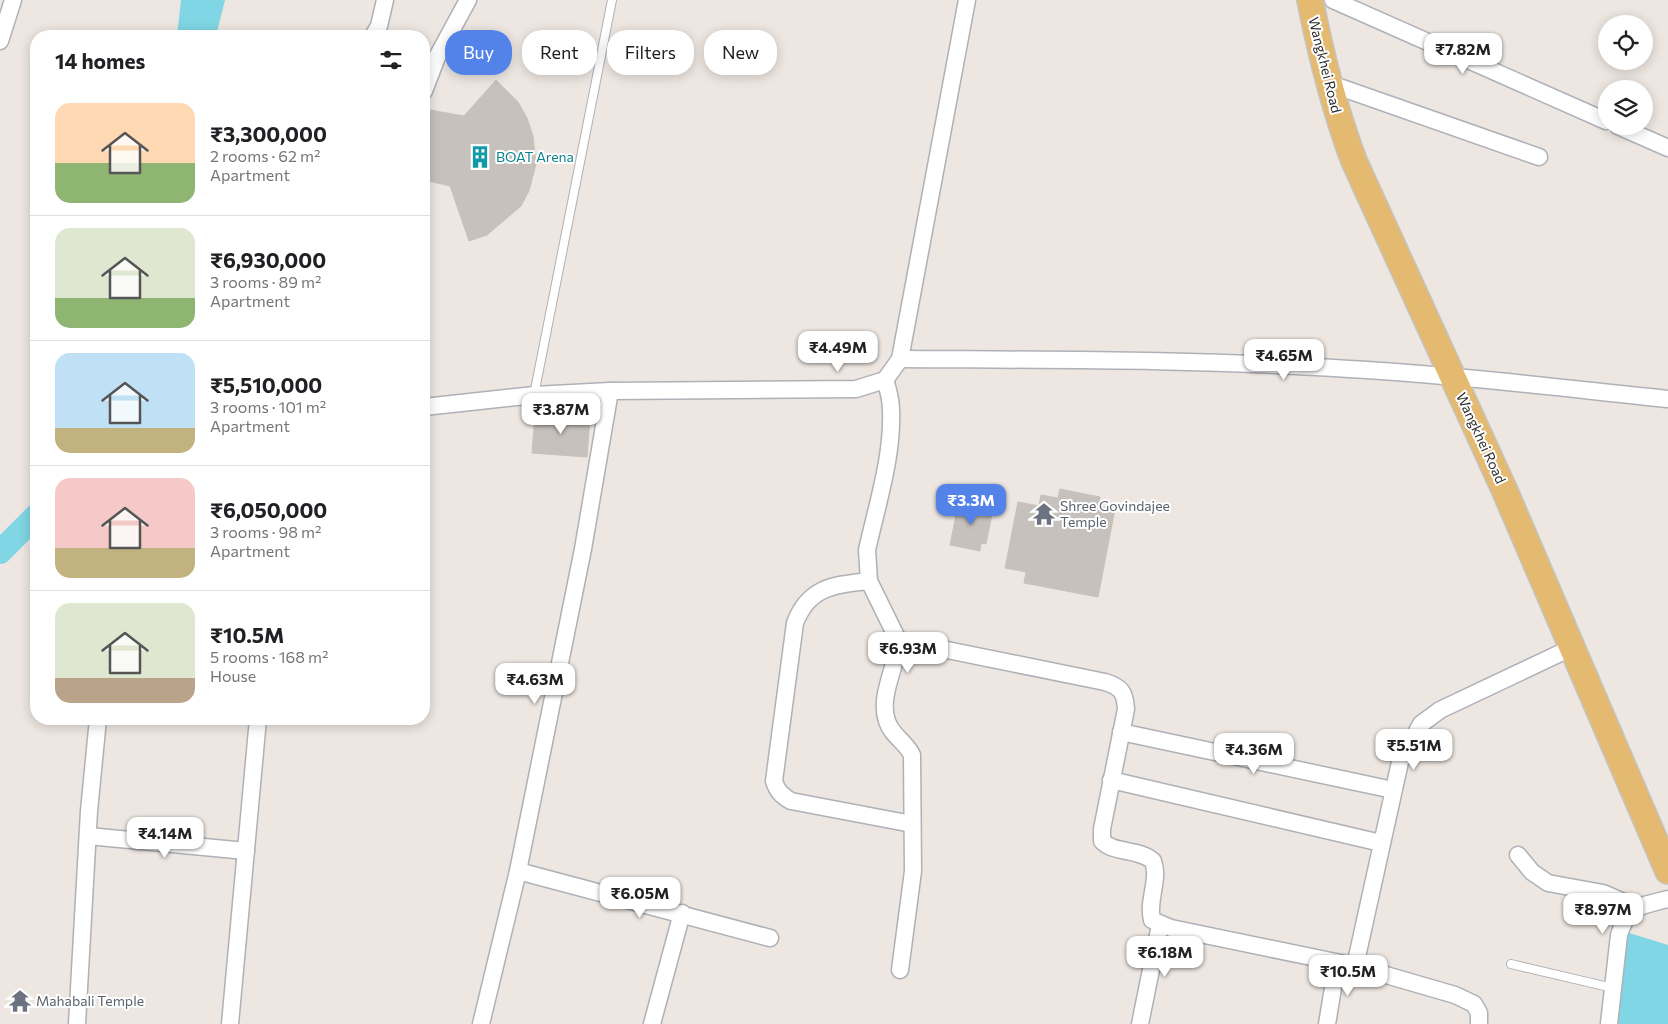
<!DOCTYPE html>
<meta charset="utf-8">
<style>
body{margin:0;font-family:Commissioner,sans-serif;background:#f2f2f2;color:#202124;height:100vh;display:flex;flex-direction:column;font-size:19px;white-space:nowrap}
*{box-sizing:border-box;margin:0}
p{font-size:16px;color:#757577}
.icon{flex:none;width:28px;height:28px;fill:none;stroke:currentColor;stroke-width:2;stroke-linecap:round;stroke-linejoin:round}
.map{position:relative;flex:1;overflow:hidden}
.panel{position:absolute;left:30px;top:30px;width:400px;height:695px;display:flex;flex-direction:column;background:#fff;border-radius:20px;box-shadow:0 2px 12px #0003}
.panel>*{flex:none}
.top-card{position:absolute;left:445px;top:30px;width:475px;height:45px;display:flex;gap:10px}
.tools{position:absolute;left:1598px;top:15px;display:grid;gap:10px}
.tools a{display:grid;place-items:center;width:55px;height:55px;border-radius:50%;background:#fff;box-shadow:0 2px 12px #0003;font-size:25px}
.price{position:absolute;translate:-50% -42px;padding:0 11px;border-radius:10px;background:#fff;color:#222;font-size:16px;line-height:32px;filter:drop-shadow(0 1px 2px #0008)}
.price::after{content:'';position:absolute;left:50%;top:30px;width:15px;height:11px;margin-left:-8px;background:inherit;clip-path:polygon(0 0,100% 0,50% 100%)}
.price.on{background:#5382e9;color:#fff}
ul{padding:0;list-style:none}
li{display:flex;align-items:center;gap:15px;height:125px;padding:0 25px}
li+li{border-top:1px solid #e0e0e0}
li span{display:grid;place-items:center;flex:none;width:140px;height:100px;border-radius:15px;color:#555}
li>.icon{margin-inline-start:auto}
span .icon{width:60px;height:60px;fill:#fffc;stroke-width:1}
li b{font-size:21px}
h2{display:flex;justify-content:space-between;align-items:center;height:60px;padding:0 25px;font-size:21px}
.tag{padding:0 18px;border-radius:20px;background:#fff;box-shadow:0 2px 12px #0003;font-size:18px;line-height:45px}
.tag.on{background:#5382e9;color:#fff}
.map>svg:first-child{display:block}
.water{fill:#80d6e4}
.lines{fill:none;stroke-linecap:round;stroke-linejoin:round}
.river{stroke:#80d6e4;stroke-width:24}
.building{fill:#c6c1bc;stroke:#c9c2bb}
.service-casing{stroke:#aeb1b8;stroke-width:10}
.minor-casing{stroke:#aeb1b8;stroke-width:19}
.primary-casing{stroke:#c4c4c4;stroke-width:28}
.service{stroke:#fff;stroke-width:8}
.minor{stroke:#fff;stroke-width:16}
.primary{stroke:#e4b970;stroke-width:25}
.labels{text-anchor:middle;stroke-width:4;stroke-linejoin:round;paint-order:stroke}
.street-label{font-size:14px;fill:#2d2d2d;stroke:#fff}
.culture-label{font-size:14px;fill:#0d838f;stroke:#fff;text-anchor:start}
.worship-label{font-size:14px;fill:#5b616d;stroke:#fff;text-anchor:start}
</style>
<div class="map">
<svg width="1668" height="1024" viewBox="0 0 1668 1024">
<rect width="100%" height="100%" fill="#ede6e1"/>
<g class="water">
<polygon points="181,0 225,0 216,36 177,36"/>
<polygon points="1626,932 1668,945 1668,1024 1616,1024"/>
</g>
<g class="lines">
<polyline class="river" points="0,552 36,516"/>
</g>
<g class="building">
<polygon points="496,80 518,102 527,118 533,136 536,164 529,191 521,206 487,235 469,241 450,186 424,180 424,109 464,116"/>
<polygon points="535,414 590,418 587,457 532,453"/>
<polygon points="1060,489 1100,497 1098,506 1115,509 1098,597 1024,583 1026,572 1005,568 1018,502 1039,506 1041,495 1058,498"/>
<polygon points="959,500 989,506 987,514 992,514 986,544 981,543 980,551 950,545"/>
</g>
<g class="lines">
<defs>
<g id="service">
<polyline points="534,395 612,0"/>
<polyline points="1511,964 1613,988"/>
</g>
<g id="minor">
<polyline points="1333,0 1606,121"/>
<polyline points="373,36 379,26 385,0"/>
<polyline points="0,41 13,0"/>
<polyline points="1328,83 1539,157"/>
<polyline points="424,91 437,57 468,0"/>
<polyline points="1618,126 1668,148"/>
<path d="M900,359C1050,360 1199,359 1349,369C1455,375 1562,388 1668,399"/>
<path d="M885,380C888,389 891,400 891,410C893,456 877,505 867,550L869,581L898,640C898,666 878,695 887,721C891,735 906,742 912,755L913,871L900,970"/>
<polyline points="424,407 534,395 610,391 856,389 885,380 900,359 967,0"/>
<path d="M869,581C835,585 809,586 795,623L774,781C777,791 782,796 791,801L912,824"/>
<path d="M898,640L1105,682C1121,687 1125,692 1126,709L1102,829V841C1114,854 1139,848 1153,861C1160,880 1147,900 1152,920L1171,928L1355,966L1455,995L1474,1004L1479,1013V1024"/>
<polyline points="1121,732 1393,790"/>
<polyline points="1111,780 1381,843"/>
<polyline points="88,836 246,851"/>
<polyline points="1518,855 1532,872 1548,883 1603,893 1635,907"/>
<polyline points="518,871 770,938"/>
<polyline points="1355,966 1400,762 1421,724 1440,710 1571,648"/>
<polyline points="77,1024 89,811 98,719"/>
<polyline points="230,1024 258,719"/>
<polyline points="481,1024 518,871 583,549 610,391"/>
<polyline points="652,1024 682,913"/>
<polyline points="1140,1024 1160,925"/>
<polyline points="1327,1024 1337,964"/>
<path d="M1609,1024L1619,935C1628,905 1641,906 1668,899"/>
</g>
<path id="primary" d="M1310,0C1321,55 1334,108 1354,161L1504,489L1668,871"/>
</defs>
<use href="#service" class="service-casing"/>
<use href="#minor" class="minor-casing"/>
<use href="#primary" class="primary-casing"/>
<use href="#service" class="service"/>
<use href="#minor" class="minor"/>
<use href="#primary" class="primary"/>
</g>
<defs>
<symbol id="building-bare" viewBox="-9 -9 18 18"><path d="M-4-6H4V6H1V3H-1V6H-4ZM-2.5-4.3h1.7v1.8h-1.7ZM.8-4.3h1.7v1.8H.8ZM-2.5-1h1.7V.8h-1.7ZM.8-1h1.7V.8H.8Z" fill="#0f9aa8" stroke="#fff" stroke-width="2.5" paint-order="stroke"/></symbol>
<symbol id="temple-bare" viewBox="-9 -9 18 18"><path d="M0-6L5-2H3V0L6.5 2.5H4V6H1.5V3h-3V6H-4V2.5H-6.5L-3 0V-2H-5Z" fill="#6b7280" stroke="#fff" stroke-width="2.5" paint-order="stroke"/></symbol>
</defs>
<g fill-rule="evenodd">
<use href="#building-bare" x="464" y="141" width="32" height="32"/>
<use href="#temple-bare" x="1028" y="498" width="32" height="32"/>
<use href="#temple-bare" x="4" y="985" width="32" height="32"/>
</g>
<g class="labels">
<g class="street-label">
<text transform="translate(1325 65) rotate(76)" y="5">Wangkhei Road</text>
<text transform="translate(1481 438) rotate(65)" y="5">Wangkhei Road</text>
</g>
<g class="culture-label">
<text x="496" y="162">BOAT Arena</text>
</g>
<g class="worship-label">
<text x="1060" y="511">Shree Govindajee<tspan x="1060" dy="16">Temple</tspan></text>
<text x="36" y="1006">Mahabali Temple</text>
</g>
</g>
</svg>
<div class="tools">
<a><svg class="icon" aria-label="locate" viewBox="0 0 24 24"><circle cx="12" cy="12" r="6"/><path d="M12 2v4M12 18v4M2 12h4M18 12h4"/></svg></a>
<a><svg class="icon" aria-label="layers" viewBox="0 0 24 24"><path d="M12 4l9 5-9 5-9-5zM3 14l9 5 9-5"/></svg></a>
</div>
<b class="price" style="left:1463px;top:75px">₹7.82M</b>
<b class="price" style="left:838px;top:373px">₹4.49M</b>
<b class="price" style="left:1284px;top:381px">₹4.65M</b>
<b class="price" style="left:561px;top:435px">₹3.87M</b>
<b class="price on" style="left:971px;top:526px">₹3.3M</b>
<b class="price" style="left:908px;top:674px">₹6.93M</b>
<b class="price" style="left:535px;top:705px">₹4.63M</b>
<b class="price" style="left:1414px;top:771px">₹5.51M</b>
<b class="price" style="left:1254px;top:775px">₹4.36M</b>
<b class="price" style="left:165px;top:859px">₹4.14M</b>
<b class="price" style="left:640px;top:919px">₹6.05M</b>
<b class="price" style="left:1603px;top:935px">₹8.97M</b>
<b class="price" style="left:1165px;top:978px">₹6.18M</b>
<b class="price" style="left:1348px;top:997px">₹10.5M</b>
<div class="top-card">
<a class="tag on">Buy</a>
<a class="tag">Rent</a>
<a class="tag">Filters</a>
<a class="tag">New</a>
</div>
<section class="panel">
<h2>14 homes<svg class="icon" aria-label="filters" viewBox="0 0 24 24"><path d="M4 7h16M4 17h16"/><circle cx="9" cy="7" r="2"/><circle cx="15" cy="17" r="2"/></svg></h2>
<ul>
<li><span style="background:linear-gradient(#ffd9b3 60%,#8fb573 0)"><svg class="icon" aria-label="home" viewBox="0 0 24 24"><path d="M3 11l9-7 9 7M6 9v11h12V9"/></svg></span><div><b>₹3,300,000</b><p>2 rooms · 62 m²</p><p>Apartment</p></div></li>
<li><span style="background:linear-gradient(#dfe7d0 70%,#8fb573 0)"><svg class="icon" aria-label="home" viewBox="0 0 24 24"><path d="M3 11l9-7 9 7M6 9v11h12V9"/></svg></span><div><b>₹6,930,000</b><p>3 rooms · 89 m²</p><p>Apartment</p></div></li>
<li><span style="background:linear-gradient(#bfe0f5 75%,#c2b280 0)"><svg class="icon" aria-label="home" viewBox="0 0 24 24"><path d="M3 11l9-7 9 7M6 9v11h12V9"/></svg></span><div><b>₹5,510,000</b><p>3 rooms · 101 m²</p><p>Apartment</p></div></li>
<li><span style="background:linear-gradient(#f6c9c9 70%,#c2b280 0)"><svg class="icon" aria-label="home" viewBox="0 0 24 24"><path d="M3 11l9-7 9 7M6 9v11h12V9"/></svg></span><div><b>₹6,050,000</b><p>3 rooms · 98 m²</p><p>Apartment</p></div></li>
<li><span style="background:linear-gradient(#dfe7d0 75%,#b9a48a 0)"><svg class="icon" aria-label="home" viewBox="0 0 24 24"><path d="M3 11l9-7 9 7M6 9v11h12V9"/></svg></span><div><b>₹10.5M</b><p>5 rooms · 168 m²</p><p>House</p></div></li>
</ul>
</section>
</div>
